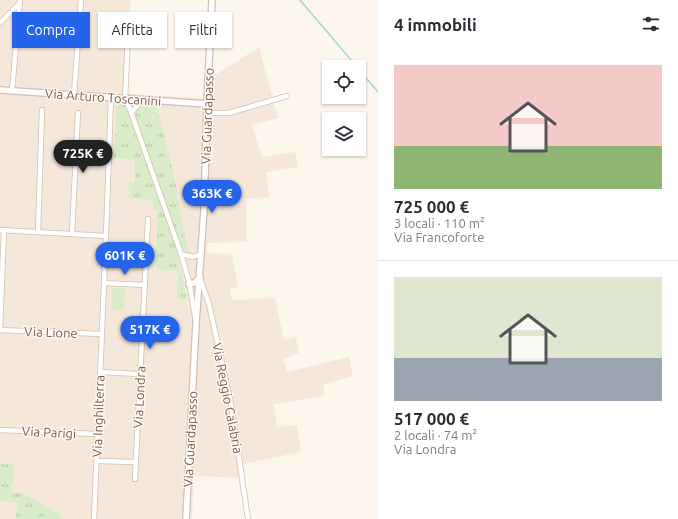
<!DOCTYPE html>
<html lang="it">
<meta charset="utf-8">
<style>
body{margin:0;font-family:Ubuntu,sans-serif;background:#f7f7f7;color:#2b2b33;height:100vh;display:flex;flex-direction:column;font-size:15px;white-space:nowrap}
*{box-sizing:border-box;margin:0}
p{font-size:13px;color:#7c7c81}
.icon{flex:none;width:22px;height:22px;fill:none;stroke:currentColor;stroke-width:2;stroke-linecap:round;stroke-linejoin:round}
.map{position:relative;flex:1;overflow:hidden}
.sheet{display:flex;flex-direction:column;background:#fff;width:300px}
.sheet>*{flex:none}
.hud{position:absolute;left:12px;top:12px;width:306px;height:36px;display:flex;gap:8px}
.buttons{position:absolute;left:322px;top:60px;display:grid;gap:8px}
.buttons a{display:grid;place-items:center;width:44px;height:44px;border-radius:0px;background:#fff;box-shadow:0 1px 3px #0004;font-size:20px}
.price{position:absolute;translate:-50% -34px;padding:0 9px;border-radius:14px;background:#2563eb;color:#fff;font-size:13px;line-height:26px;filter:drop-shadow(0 1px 2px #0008)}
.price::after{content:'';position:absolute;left:50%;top:24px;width:12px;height:9px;margin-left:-6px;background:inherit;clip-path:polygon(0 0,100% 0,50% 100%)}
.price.selected{background:#222;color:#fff}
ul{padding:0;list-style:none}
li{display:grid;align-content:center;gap:8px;height:212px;padding:0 16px}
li+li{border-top:1px solid #e1e1e2}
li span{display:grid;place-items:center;height:124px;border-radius:0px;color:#555}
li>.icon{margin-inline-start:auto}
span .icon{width:72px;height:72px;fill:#fffc;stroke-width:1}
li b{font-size:17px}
h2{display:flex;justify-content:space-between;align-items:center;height:48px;padding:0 16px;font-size:17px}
.chip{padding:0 14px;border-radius:0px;background:#fff;box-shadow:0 1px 3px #0004;font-size:14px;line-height:36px}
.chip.selected{background:#2563eb;color:#fff}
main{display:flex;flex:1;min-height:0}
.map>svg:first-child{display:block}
.residential{fill:#f5e8da}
.grass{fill:#d8ecc9}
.park{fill:url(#park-tufts)}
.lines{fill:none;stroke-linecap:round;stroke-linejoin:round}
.stream{stroke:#a5d3da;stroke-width:1.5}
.minor-casing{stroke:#d1beb0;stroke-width:6}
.tertiary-casing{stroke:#d1beb0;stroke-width:8}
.minor{stroke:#fff;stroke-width:4.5}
.tertiary{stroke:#fff;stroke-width:5.5}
.labels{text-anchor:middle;stroke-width:3;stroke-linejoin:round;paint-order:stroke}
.street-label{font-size:13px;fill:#7a5c4d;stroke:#fffaf3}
</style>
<main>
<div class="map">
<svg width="378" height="519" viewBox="0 0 378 519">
<defs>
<pattern id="park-tufts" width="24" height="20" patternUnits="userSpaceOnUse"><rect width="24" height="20" fill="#d8ecc9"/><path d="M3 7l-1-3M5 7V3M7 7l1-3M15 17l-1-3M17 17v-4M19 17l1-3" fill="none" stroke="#b4c2a5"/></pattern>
</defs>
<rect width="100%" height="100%" fill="#fdf6ec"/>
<polygon class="residential" points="0,0 131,0 127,94 203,98 204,82 259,47 278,118 252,125 262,157 295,152 298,167 266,172 269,197 246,199 247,242 207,243 207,253 232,254 238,287 230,288 232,300 275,298 284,340 296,337 299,353 283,359 287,372 349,357 353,376 323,384 325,395 274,405 277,427 297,425 301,452 243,464 245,478 194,476 192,519 0,519"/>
<polygon class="grass" points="112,288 125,289 124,310 111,310"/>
<g class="park">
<path d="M119,101L157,103V112L160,119C165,140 171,160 175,180C180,204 181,230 190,253H196L197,250L196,253L191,254L186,253L178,257L187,300L177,299L178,273C172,268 165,273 157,268L155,262L158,212L153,209V200L127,198V195L131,194V191H128L129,182L135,183V160L114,158L117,102Z"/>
<polygon points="0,464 14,465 13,484 11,485 12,492 24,494 60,514 61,519 16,519 17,502 0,501"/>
</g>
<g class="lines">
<g class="stream">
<polyline points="300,0 357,67"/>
<polyline points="359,70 378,92"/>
</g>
<defs>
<g id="minor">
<polyline points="129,15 125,99 130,109 180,251 189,281 195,317"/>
<polyline points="0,23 20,3"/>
<polyline points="12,91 20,0"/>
<polyline points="74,95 81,0"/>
<polyline points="131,113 142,100"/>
<polyline points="206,113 229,113 287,96"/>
<polyline points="0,230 106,236"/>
<polyline points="38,232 42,110"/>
<polyline points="72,234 78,113"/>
<polyline points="181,254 193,257 201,254"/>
<polyline points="200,279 209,304 231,404 248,519"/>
<polyline points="104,283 145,285"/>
<polyline points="0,330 102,334"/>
<polyline points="0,330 4,230"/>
<polyline points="100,372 140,374"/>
<polyline points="0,430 98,434"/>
<polyline points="97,461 136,462"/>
<polyline points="135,479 148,219"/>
<polyline points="94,519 106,236 111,98"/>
</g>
<g id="tertiary">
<polyline points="0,90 207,104"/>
<polyline points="189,284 194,283 200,278"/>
<polyline points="186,519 196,323 204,210 207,104 212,0"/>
</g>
</defs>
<use href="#minor" class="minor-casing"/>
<use href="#tertiary" class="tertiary-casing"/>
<use href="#minor" class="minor"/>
<use href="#tertiary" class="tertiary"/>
</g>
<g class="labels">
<g class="street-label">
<text transform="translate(103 97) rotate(4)" y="5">Via Arturo Toscanini</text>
<text transform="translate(207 116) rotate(-88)" y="5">Via Guardapasso</text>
<text transform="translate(51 332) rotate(2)" y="5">Via Lione</text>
<text transform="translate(139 397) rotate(-87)" y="5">Via Londra</text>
<text transform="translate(228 398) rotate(79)" y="5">Via Reggio Calabria</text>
<text transform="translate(98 416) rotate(-88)" y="5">Via Inghilterra</text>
<text transform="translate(49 432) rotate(3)" y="5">Via Parigi</text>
<text transform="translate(190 439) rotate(-87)" y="5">Via Guardapasso</text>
</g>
</g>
</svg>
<div class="buttons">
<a><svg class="icon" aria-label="locate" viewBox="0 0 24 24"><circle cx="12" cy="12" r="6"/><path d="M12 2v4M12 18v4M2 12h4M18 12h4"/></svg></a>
<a><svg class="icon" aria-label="layers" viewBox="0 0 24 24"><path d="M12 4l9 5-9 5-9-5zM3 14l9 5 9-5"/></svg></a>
</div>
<b class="price selected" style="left:83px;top:174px">725K €</b>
<b class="price" style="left:212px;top:214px">363K €</b>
<b class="price" style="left:125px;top:276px">601K €</b>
<b class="price" style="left:150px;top:350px">517K €</b>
<div class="hud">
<a class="chip selected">Compra</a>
<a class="chip">Affitta</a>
<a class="chip">Filtri</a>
</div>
</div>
<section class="sheet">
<h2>4 immobili<svg class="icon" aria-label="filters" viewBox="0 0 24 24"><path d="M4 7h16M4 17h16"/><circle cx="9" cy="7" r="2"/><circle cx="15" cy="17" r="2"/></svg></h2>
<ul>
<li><span style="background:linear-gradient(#f6c9c9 65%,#8fb573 0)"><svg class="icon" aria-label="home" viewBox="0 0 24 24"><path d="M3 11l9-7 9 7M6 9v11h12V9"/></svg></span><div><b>725 000 €</b><p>3 locali · 110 m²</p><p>Via Francoforte</p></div></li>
<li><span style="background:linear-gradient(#dfe7d0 65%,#9aa5b1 0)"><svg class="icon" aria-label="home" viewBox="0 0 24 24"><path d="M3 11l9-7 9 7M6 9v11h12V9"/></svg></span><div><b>517 000 €</b><p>2 locali · 74 m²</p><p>Via Londra</p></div></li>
</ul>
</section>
</main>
